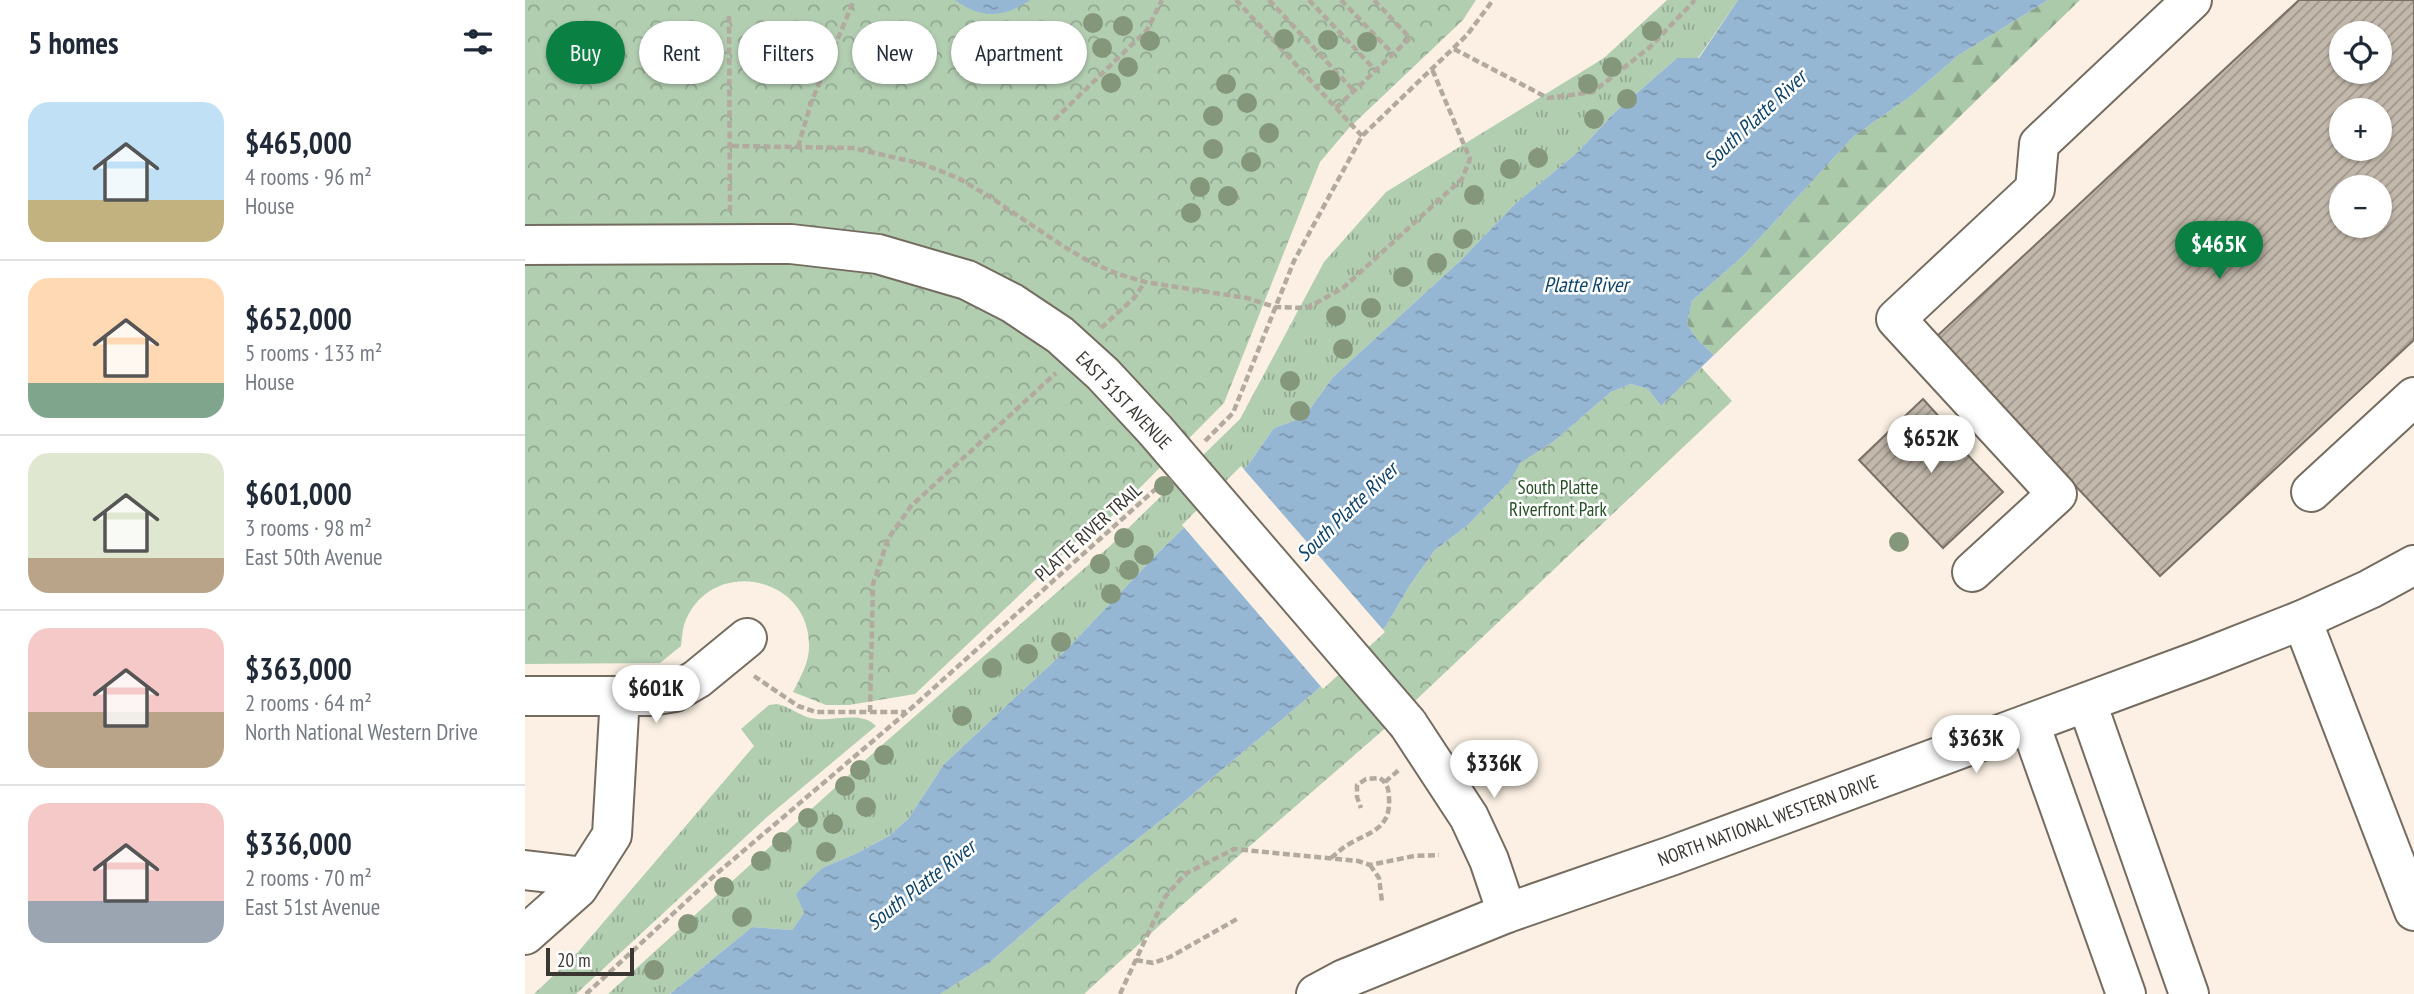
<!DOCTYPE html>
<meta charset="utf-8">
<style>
body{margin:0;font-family:"PT Sans Narrow",sans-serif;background:#f6f6f7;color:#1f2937;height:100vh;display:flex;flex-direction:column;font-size:26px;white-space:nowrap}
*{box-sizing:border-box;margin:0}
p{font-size:23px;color:#747a83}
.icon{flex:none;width:38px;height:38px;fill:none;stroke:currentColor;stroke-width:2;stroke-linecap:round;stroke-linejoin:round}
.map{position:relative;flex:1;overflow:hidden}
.sheet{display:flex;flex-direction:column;background:#fff;width:525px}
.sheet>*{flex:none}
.hud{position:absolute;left:21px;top:21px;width:665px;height:63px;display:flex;gap:14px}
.buttons{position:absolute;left:1804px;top:21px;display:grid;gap:14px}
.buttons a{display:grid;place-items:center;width:63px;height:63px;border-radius:50%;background:#fff;box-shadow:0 2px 5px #0004;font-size:35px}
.scale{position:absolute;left:21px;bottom:18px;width:88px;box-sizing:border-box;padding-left:7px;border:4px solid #3a3631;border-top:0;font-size:19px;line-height:24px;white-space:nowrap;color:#3a3631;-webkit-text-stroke:5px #fff;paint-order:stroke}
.price{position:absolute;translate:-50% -60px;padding:0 16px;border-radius:24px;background:#fff;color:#222;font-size:23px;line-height:46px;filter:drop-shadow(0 2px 4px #0008)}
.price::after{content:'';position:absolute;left:50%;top:42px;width:21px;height:16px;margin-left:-10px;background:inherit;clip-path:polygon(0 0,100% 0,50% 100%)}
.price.active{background:#0b8043;color:#fff}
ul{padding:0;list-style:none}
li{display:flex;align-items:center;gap:21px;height:175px;padding:0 28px}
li+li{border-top:2px solid #e0e1e3}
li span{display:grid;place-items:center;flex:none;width:196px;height:140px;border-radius:21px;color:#555}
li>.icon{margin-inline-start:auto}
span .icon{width:84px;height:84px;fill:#fffc;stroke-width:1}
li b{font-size:30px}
h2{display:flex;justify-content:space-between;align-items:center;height:84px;padding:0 28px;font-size:30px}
.chip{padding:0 24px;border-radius:32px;background:#fff;box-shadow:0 2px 5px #0004;font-size:24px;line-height:63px}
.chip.active{background:#0b8043;color:#fff}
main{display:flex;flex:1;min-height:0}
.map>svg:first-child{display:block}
.grass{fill:url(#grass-tufts)}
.forest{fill:url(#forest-firs)}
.park{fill:url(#park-crowns)}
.water{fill:url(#water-ripples)}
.pier{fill:#fbf0e3}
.building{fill:url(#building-hatch);stroke:#7a7065;stroke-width:2;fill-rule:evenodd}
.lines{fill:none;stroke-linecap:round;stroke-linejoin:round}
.minor-casing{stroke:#756c60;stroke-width:42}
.path{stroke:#b2a99f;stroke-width:4.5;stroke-dasharray:7 3.5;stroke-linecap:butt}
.minor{stroke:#fff;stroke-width:38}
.minor-bridge-casing{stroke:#756c60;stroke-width:42;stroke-linecap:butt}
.minor-bridge{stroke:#fff;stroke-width:38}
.tree{fill:#85977a}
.labels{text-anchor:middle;stroke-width:5;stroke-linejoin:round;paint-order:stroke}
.street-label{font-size:19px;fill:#3a3631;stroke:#fff}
.park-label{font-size:19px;fill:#244f24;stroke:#fff}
.water-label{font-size:21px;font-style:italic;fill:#0d436a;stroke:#fff}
</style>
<main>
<section class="sheet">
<h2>5 homes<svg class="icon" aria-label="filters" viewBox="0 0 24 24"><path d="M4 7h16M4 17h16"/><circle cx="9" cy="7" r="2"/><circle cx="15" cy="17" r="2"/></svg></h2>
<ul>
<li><span style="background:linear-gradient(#bfe0f5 70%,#c2b280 0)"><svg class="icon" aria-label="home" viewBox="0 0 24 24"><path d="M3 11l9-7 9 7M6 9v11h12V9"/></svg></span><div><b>$465,000</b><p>4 rooms · 96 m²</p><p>House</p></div></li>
<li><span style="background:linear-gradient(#ffd9b3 75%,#7fa58c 0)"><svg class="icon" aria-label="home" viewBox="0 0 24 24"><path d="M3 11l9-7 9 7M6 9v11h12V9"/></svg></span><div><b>$652,000</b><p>5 rooms · 133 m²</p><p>House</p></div></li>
<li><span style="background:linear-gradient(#dfe7d0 75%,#b9a48a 0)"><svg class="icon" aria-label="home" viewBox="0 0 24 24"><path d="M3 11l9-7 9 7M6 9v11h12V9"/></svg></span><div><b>$601,000</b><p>3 rooms · 98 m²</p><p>East 50th Avenue</p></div></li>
<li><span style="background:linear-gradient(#f6c9c9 60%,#b9a48a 0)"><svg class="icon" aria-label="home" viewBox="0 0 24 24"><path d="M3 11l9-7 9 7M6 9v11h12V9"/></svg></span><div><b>$363,000</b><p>2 rooms · 64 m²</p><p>North National Western Drive</p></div></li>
<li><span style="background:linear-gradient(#f6c9c9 70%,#9aa5b1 0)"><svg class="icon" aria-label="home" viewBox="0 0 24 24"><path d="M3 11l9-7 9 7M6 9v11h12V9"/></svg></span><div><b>$336,000</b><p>2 rooms · 70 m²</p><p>East 51st Avenue</p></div></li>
</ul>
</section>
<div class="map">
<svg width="1889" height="994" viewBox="0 0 1889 994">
<defs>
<pattern id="grass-tufts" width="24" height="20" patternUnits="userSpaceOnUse" patternTransform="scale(1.75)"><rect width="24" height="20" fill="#b2ceb1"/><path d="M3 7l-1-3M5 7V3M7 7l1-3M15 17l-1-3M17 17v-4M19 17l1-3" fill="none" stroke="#92a891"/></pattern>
<pattern id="forest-firs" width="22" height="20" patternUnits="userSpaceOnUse" patternTransform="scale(1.75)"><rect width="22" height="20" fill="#abcaaa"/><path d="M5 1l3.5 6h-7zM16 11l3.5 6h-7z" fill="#8ca58b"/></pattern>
<pattern id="park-crowns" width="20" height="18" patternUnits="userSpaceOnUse" patternTransform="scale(1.75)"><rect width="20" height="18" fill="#b2ceb1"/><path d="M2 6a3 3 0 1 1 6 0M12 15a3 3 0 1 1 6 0" fill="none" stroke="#92a891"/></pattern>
<pattern id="water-ripples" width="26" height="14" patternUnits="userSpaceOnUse" patternTransform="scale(1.75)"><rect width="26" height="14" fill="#96b7d4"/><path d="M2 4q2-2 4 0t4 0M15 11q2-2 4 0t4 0" fill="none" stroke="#7b96ad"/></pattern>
<pattern id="building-hatch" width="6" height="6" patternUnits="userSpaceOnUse" patternTransform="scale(1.75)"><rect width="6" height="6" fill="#c2b8ab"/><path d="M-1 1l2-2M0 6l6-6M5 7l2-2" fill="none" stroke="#9f968c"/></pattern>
</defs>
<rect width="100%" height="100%" fill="#fbf0e3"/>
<g class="grass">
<polygon points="1142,0 1213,0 1173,58 1152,58 1089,113 1053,152 991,203 935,261 808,377 779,417 749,428 723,465 631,555 542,649 419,764 383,819 364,836 330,854 297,868 272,894 279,913 267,930 227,927 145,994 83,994 357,745 585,546 715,419 799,262 861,192 1079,58"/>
<path d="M252,704C267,707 276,718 292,719C311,721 337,711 351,726L242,817L51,994H9L53,952L229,746L216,729L244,705Z"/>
</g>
<polygon class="forest" points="1523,0 1555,0 1189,355 1172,339 1162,324 1167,301 1218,256 1329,136 1386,96 1434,55"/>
<g class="park">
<path d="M0,0H951L938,20L823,129L795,162L699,403L583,520L562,531L390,694L324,705H301L268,692C275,678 284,663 284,647C286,574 183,555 159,625C157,632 157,640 156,646L135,663L0,664Z"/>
<polygon points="1176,367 1207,401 872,718 656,906 559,994 415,994 464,963 546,892 649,810 792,690 861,626 885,585 910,550 943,525 986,480 994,463 1028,442 1086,392 1106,384 1123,389 1136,406"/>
</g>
<g class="water">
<path d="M430,0H505C479,18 455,19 430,0Z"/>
<polygon points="1213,0 1523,0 1434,55 1386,96 1329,136 1218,256 1167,301 1162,324 1172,339 1189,355 1136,406 1123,389 1106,384 1086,392 1028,442 995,463 986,480 943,525 910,550 885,585 861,626 792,690 649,810 546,892 464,963 415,994 145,994 227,927 267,930 279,913 271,894 297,868 330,854 364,836 383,819 419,764 542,649 631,555 723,465 749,428 779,417 808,377 935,261 991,203 1053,152 1089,113 1152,58 1174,58"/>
</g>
<polygon class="pier" points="716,466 860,632 798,689 657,525"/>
<g class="building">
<path d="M1774,0H1889V340L1635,576L1411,337ZM1816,33H1855V72H1816ZM1816,110H1855V149H1816ZM1816,187H1855V226H1816Z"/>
<polygon points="1398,399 1418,421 1414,425 1478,492 1418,548 1334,460"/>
</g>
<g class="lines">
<defs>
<g id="minor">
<polyline points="0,245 266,244 353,254 442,280 487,303 535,335 578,374 630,430"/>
<polyline points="1786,492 1889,397"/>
<polyline points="1447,572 1532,494 1371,319 1510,189 1514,144 1667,0"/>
<polyline points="1777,620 1889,911"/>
<polyline points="0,696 125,696 150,692 172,679 222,638"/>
<polyline points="1562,703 1664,994"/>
<polyline points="883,724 944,817 964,860 982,913"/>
<polyline points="1505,724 1601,994"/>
<polyline points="0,870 60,877"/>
<polyline points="0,935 53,888 87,835 95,696"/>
<polyline points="791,994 819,979 982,913 1146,856 1678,659 1777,620 1845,589 1889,565"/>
</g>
</defs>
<use href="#minor" class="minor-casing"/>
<g class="path">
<polyline points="711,0 837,136"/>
<polyline points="744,0 829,91"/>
<polyline points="784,0 851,71"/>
<polyline points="816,0 868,54"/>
<polyline points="204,16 205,211"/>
<polyline points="929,49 1023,98 1068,92 1125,47 1170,0"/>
<polyline points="811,108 885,38 849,0"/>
<polyline points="529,120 622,30 637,0"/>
<polyline points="207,146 328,148 398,164 433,178 465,197 538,246 565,262 593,274 620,282 722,298 750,307 782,308 818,288 937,179 945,159 907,69"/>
<polyline points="273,147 286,103 329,0"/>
<polyline points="576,328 609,298 620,282"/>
<polyline points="680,441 708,413 769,261 837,136 942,35 968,0"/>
<polyline points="229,676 273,706 291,712 381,712"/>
<polyline points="345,712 348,584 363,539 386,506 531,373"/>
<polyline points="860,782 875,769"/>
<path d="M806,858C812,853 817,848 824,844C845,832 866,829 864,798C864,789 862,783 855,778L841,779L832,785V797L836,808"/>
<polyline points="845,865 854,878 857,902"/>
<polyline points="611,960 628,963 645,957 712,919"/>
<polyline points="61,994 190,875 382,712 634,486"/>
<polyline points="595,994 640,897 660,874 709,849 833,861 845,865 889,856 914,855"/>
</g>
<use href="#minor" class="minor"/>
<defs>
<polyline id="minor-bridge" points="630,430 883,724"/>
</defs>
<use href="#minor-bridge" class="minor-bridge-casing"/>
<use href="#minor-bridge" class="minor-bridge"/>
</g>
<g class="tree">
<circle cx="568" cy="23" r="10"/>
<circle cx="598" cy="26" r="10"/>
<circle cx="1127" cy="31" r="10"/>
<circle cx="759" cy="39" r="10"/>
<circle cx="803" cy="40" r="10"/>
<circle cx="625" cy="41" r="10"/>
<circle cx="544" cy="42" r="10"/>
<circle cx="842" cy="42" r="10"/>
<circle cx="577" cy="48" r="10"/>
<circle cx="603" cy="67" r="10"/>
<circle cx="1087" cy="67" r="10"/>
<circle cx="805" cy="80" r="10"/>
<circle cx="586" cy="83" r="10"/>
<circle cx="701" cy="84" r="10"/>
<circle cx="1063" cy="84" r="10"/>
<circle cx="1102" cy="99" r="10"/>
<circle cx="722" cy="103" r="10"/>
<circle cx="688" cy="116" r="10"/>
<circle cx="1069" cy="119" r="10"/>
<circle cx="744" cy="133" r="10"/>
<circle cx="688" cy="149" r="10"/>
<circle cx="1013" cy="158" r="10"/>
<circle cx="726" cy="162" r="10"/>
<circle cx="985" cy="169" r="10"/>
<circle cx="675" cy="187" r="10"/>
<circle cx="949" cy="195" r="10"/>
<circle cx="703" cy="196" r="10"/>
<circle cx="666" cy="213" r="10"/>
<circle cx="938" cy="239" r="10"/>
<circle cx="912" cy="263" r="10"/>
<circle cx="878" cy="277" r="10"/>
<circle cx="846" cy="308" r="10"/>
<circle cx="811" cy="316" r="10"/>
<circle cx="818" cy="349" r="10"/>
<circle cx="765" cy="381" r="10"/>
<circle cx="775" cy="411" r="10"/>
<circle cx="639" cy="486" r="10"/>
<circle cx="599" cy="538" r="10"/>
<circle cx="1374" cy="542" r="10"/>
<circle cx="619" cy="555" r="10"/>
<circle cx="575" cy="564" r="10"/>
<circle cx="604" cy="570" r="10"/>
<circle cx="586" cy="594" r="10"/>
<circle cx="536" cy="642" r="10"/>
<circle cx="503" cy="654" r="10"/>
<circle cx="467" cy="668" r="10"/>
<circle cx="437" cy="716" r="10"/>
<circle cx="359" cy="755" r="10"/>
<circle cx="335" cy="770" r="10"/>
<circle cx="320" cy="786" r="10"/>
<circle cx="341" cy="807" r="10"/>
<circle cx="283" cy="818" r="10"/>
<circle cx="308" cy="824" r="10"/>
<circle cx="257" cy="842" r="10"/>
<circle cx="301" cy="852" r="10"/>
<circle cx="236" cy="861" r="10"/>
<circle cx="199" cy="887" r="10"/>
<circle cx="217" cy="917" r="10"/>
<circle cx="163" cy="924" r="10"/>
<circle cx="129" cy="970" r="10"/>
</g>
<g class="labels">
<g class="street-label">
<text transform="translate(599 400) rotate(46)" y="7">EAST 51ST AVENUE</text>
<text transform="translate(563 532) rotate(-42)" y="7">PLATTE RIVER TRAIL</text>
<text transform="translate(1243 820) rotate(-20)" y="7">NORTH NATIONAL WESTERN DRIVE</text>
</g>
<g class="park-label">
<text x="1033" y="494">South Platte<tspan x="1033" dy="22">Riverfront Park</tspan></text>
</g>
<g class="water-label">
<text transform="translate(1230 119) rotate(-43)" y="7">South Platte River</text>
<text x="1061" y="292">Platte River</text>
<text transform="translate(822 512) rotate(-44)" y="7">South Platte River</text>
<text transform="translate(396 885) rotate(-38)" y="7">South Platte River</text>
</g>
</g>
</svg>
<div class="buttons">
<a><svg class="icon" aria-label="locate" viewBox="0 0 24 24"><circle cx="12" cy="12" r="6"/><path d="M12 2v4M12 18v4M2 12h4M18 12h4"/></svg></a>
<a>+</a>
<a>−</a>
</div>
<div class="scale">20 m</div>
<b class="price active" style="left:1694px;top:281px">$465K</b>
<b class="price" style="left:1406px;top:475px">$652K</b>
<b class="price" style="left:131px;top:725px">$601K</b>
<b class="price" style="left:1451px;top:775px">$363K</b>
<b class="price" style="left:969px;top:800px">$336K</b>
<div class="hud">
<a class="chip active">Buy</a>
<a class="chip">Rent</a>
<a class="chip">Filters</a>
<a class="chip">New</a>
<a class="chip">Apartment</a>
</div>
</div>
</main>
